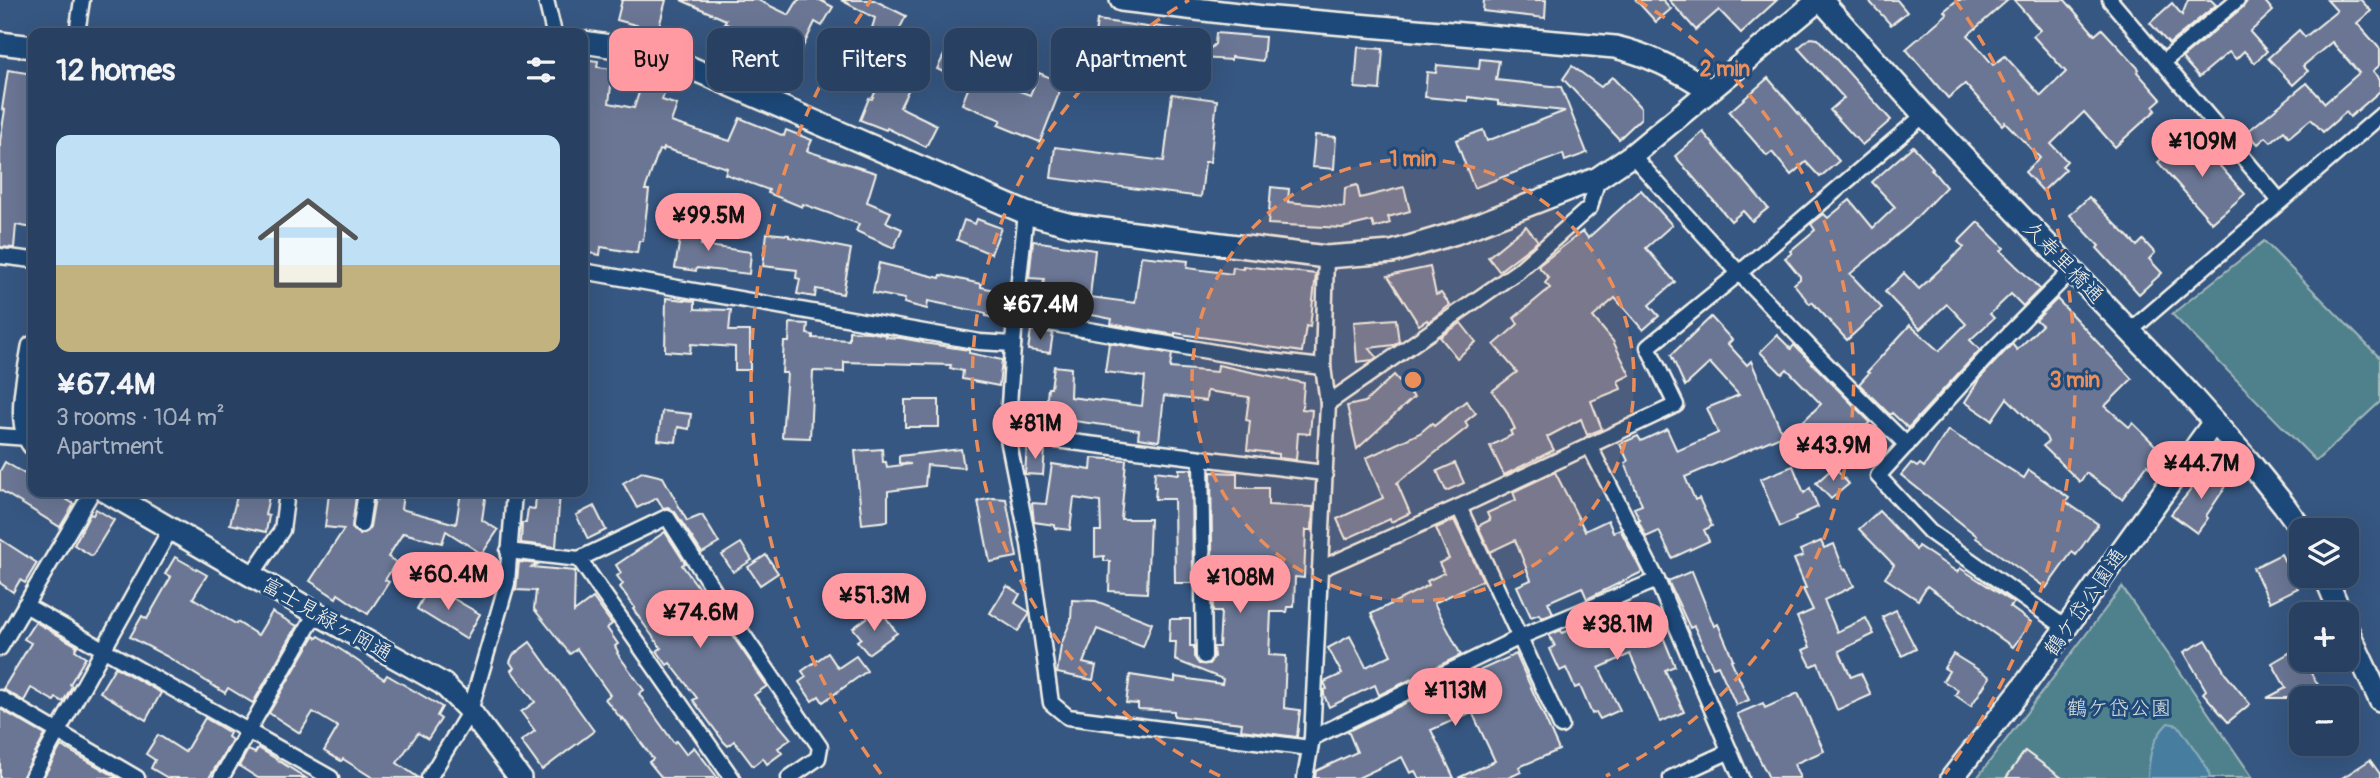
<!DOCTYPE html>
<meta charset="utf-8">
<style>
body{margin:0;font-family:Pangolin,"Klee One",sans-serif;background:#344c6b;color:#f1f3f6;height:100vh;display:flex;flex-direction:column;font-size:26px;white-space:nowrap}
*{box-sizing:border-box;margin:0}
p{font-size:23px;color:#a5afbe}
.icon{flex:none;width:38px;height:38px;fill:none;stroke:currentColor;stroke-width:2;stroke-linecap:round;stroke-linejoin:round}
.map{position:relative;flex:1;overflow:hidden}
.details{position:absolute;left:28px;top:28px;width:560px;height:469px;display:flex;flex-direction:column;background:#284162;border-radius:14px;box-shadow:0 7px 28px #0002,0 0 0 2px #445a77}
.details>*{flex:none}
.top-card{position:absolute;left:609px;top:28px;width:665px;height:63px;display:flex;gap:14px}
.fabs{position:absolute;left:2289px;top:518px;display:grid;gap:14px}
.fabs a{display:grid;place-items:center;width:70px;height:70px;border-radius:14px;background:#284162;box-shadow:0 7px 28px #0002,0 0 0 2px #445a77;font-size:35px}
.price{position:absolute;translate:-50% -60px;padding:0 16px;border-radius:24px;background:#ff9aa2;color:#111;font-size:23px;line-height:46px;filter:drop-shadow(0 2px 4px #0008)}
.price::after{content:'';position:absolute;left:50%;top:42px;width:21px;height:16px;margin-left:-10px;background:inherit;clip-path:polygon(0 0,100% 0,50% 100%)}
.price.selected{background:#222;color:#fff}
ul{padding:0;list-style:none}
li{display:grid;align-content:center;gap:14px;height:371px;padding:0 28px}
li span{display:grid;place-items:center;height:217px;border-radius:14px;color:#555}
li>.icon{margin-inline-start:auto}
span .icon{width:126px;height:126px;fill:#fffc;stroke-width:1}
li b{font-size:30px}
h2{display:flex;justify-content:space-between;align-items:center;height:84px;padding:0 28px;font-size:30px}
.tag{padding:0 24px;border-radius:14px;background:#284162;box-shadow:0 7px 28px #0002,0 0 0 2px #445a77;font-size:24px;line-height:63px}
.tag.selected{background:#ff9aa2;color:#111}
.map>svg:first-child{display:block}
.green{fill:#50818c;stroke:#a2b9ba;stroke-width:2}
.water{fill:#467ea0;stroke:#8cacbd;stroke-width:2}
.building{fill:#6b7694;stroke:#f4f1e8;stroke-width:2}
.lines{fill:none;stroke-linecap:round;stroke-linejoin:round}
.street-casing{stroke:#f4f1e8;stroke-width:19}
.secondary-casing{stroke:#f4f1e8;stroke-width:26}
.street{stroke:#1f4a7a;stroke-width:14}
.secondary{stroke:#1f4a7a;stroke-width:21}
.ring{fill:none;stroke:#ec8e59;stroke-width:3.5;stroke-dasharray:12 9}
.labels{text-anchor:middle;stroke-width:6;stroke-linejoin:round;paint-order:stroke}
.street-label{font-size:21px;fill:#f4f1e8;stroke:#1f4a7a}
.park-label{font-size:21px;fill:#dbe0da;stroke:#1f4a7a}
.centre{fill:#ec8e59;stroke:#1f4a7a;stroke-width:3.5}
.ring-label{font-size:21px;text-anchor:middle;font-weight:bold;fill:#ec8e59;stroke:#1f4a7a;stroke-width:6;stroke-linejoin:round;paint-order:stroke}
</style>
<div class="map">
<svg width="2380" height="778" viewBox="0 0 2380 778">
<rect width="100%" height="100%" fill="#365782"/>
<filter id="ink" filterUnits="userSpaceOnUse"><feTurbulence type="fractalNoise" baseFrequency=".0143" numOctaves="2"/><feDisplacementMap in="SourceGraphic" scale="14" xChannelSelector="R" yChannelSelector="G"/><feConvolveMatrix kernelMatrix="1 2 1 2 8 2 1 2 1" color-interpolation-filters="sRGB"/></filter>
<g filter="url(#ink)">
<g class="green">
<polygon points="2264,241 2380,358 2380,402 2316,461 2172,314"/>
<polygon points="2122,587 2253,778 1977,778"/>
</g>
<path class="water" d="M2168,723L2178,725L2208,769L2210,778H2148C2149,755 2152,739 2168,723Z"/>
<g class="building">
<polygon points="622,0 666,0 658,31 617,20"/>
<polygon points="681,0 758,0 789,15 798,0 820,0 833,7 822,26 815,22 799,55 753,31 749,39 733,32 735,28 724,23 726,20"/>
<polygon points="841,0 874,0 906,16 891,46 870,35 875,18"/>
<polygon points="1484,0 1546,0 1545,18 1483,11"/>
<polygon points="1636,0 1663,0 1671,9 1656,22"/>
<polygon points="1669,0 1777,0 1741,33 1719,10 1696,30"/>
<polygon points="1868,0 1897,0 1907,12 1891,25"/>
<polygon points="1957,0 2008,0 1968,35 1993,65 2005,56 2041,96 2066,72 2033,36 2040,30 2014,0 2065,0 2095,35 2102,29 2139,69 2137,72 2161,99 2153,106 2156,110 2115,147 2084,112 2051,144 2067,161 2062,166 2066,169 2043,191 2025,172 2040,158 2005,122 2002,125 1965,84 1948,98 1906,49 1947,14 1944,11"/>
<polygon points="2188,0 2211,0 2216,5 2169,44 2150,23 2172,3 2182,15"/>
<polygon points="2248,0 2264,0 2273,11 2250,32 2267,51 2255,63 2244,51 2236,59 2229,52 2199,77 2182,58 2243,7"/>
<polygon points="2327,0 2361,0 2371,11 2357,23 2380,49 2380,65 2373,71 2380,79 2380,91 2350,117 2346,112 2323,132 2311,119 2289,137 2284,131 2271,142 2266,137 2258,144 2247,132 2307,83 2325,103 2359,73 2332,42 2303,66 2308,71 2293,85 2268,58 2299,30 2305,37 2337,11"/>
<polygon points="1097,20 1154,28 1154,26 1184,30 1182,52 1130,47 1130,49 1094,43"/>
<polygon points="1216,33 1265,37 1263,61 1231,57 1231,60 1200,58 1215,44"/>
<polygon points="1810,38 1818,39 1891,120 1862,145 1830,110 1844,98 1798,48"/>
<polygon points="949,45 973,58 962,81 937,69"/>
<polygon points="1358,47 1383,49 1380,90 1355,88"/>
<polygon points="896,48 923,60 900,107 937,125 926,147 887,128 886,130 860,120 869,98 872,99"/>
<polygon points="583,59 598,61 597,67 613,69 609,103 634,108 646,71 668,78 662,100 677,105 671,122 730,141 740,118 784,136 786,130 812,140 807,151 876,173 867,202 891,212 886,222 902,229 894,248 856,231 859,224 803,204 802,207 768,193 769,190 725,174 727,168 664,148 663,151 659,150 645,190 649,190 643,241 639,241 637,253 601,247 600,255 583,252 583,224 587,198 583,198"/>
<polygon points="1480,59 1499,61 1496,80 1561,87 1587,153 1565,161 1563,154 1474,188 1456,140 1483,130 1487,141 1565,111 1498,104 1498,101 1468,97 1468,101 1425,97 1427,72 1436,73 1437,65 1479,69"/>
<polygon points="1572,66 1601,87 1612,77 1641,108 1641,118 1619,139 1563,79"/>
<polygon points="8,70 33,74 33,228 16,225 14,248 0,247 0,141 5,110 2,109"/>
<polygon points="1039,73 1063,83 1040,142 998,125 1001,120 962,104 974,74 1030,95"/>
<polygon points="1768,78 1839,161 1820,177 1806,162 1791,175 1772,152 1767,156 1729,112"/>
<polygon points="1172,94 1217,100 1210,162 1205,162 1201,197 1051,178 1055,147 1164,161"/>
<polygon points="1703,132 1768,208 1752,221 1743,211 1731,221 1675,156"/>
<polygon points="1315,135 1336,137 1334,169 1312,167"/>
<polygon points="2194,137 2245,194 2212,223 2158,162 2177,145 2180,150"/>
<polygon points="1913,146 1933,168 1931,169 1946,187 1909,225 1850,274 1882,308 1847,340 1812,302 1810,304 1794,284 1800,279 1800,276 1785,258 1792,253 1790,251 1815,230 1811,224 1824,214 1828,218 1850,200 1873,228 1895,207 1872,182"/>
<polygon points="1357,185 1360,198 1404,187 1410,211 1388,217 1390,223 1374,228 1372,221 1343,228 1268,224 1271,187 1289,189 1288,202 1344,207 1345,188"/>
<polygon points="1641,190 1672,225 1646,248 1675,282 1649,305 1659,316 1643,330 1615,298 1593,317 1613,341 1630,375 1618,381 1621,389 1591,401 1602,429 1587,435 1581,419 1547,437 1554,450 1504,475 1490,446 1512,435 1510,431 1515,429 1506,410 1492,391 1517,372 1494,345 1518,324 1514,318 1550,288 1545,283 1549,278 1538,266 1583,231 1588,238"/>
<polygon points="2089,197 2137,246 2143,240 2155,253 2149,259 2162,273 2139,294 2097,248 2099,246 2070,215"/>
<polygon points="977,219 1001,228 991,254 957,240 964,220 975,224"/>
<polygon points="683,221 704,225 701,245 751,252 749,274 697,268 696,271 675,268"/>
<polygon points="1978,222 2004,248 2001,251 2040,289 2023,306 2011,294 1990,314 1994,318 1970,340 1980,350 1908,428 1892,413 1890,415 1859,384 1869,373 1867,372 1910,325 1939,351 1966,324 1947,304 1920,329 1885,292 1904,273 1919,289 1964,247 1958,242"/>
<polygon points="1526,226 1538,241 1499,271 1488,257"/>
<polygon points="767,233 789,235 789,237 851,249 843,294 816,289 815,297 797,294 800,279 796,278 797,270 763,266"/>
<polygon points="1033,241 1095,250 1090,297 1135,303 1141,256 1188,261 1187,268 1232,274 1233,267 1243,269 1243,266 1316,274 1310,327 1306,326 1302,352 1181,334 1175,333 1175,335 1111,324 1112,319 1087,314 1056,310 1055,314 1040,312 1044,279 1029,278"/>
<polygon points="879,263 940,278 941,275 981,284 981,287 1008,293 1005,321 986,316 986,313 928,301 927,309 904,303 905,299 873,293"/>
<polygon points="1430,267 1436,295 1441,293 1450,305 1428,322 1427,320 1419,325 1388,276"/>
<polygon points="666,298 695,301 695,309 731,310 729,331 750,331 750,370 735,370 735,347 691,344 690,353 665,351"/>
<polygon points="2057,299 2132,379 2105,406 2129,427 2133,423 2163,453 2149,467 2147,465 2122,499 2086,473 2080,482 2043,446 2048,442 2046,437 2007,398 1992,420 1965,402 1980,378 2012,344 2017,350 2042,325 2036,320"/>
<polygon points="1711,317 1732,340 1728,344 1747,365 1751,361 1783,435 1685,477 1695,500 1699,498 1712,526 1704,530 1709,541 1672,558 1659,531 1646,537 1638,520 1640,520 1634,508 1642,505 1625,463 1628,461 1620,444 1638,436 1641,441 1667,429 1677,451 1718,433 1707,408 1739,395 1710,363 1685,386 1671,355"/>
<polygon points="1396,319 1399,342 1394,345 1369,348 1377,357 1373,360 1357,362 1354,322"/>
<polygon points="790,323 808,324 807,334 813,335 813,338 849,340 849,331 869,332 886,335 886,337 901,338 923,342 923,343 969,350 969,353 1002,360 999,386 962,379 963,371 950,368 951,365 844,362 844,372 813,371 810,438 782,437 787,373 782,373 784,342 789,342"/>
<polygon points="1461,323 1476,342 1457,358 1440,337"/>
<polygon points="1031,330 1053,333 1050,353 1028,350"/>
<polygon points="1777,335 1791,349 1794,345 1870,422 1834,458 1816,439 1808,447 1793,431 1821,404 1787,369 1782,374 1760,352"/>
<polygon points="1109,343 1172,354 1170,368 1217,372 1218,365 1304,383 1302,409 1312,410 1310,434 1298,433 1296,460 1279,458 1279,454 1247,450 1250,421 1246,420 1249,397 1207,391 1206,401 1164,396 1159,441 1138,438 1139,430 1045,417 1048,388 1051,388 1054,366 1071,368 1070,397 1142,406 1145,377 1105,372"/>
<polygon points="1394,375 1414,397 1357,449 1347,406 1365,402"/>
<rect x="905" y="400" width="34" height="27"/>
<polygon points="1466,401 1476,413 1465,422 1468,427 1397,483 1410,513 1391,522 1390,519 1346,539 1337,519 1383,498 1366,458 1420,433 1432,423 1434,426"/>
<polygon points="662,411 691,414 689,429 678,427 676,442 658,440"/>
<polygon points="1948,430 2024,478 2029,470 2069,498 2066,502 2098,524 2076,555 2072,552 2046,588 1976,538 1977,536 1901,475 1911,463 1917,467 1920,464 1924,467"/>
<polygon points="1027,446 1045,448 1043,475 1025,474"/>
<polygon points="882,449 883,462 886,462 887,467 911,464 899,463 899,456 961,449 964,468 927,465 925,486 888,491 888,521 862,524 855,451"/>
<polygon points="1092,458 1126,460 1121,519 1150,519 1147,593 1109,591 1110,561 1104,561 1104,556 1095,557 1095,531 1101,531 1100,502 1074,498 1070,530 1055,528 1055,525 1034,522 1032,503 1046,504 1052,464 1091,470"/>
<polygon points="5,462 33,479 33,492 54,492 74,504 60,527 0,490 0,471"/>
<polygon points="1455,463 1464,483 1446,491 1437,471"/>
<polygon points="1793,466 1804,493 1810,488 1818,507 1795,517 1796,520 1780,527 1760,479"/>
<polygon points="1834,467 1849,484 1831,499 1816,483"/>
<polygon points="2214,468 2230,480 2206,516 2208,518 2197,533 2171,514 2193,487 2199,491"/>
<polygon points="1179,469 1192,469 1193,583 1175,583 1174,499 1155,499 1156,487 1154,487 1155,471 1179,474"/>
<polygon points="642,472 663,477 687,521 702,515 719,543 702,553 675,512 668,507 663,508 657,498 637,508 623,483"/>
<polygon points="1211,472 1237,473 1237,488 1268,488 1268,505 1313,507 1312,530 1306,530 1304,578 1295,577 1294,607 1288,607 1287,612 1271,612 1269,655 1286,656 1284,708 1300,710 1297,737 1241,730 1242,723 1174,716 1174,711 1138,709 1138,704 1126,703 1130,675 1175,682 1175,677 1222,684 1223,679 1175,660 1176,642 1169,642 1170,619 1190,619 1190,646 1194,646 1194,657 1199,664 1209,664 1214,657 1213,647 1219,647 1221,612 1213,612"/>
<polygon points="1555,472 1585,531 1608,520 1613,532 1620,529 1642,572 1587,599 1582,587 1548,602 1553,613 1541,618 1539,614 1531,617 1517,586 1531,580 1515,540 1490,552 1478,526 1490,520 1487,513 1516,500 1513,492"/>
<polygon points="238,492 270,492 265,515 269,516 266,532 230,524"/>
<polygon points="378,492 403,495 401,509 456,524 461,492 486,492 482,520 498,530 482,554 446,531 442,543 403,533 388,557 396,562 385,580 389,582 368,614 338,594 336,598 310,581 344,529 325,527 329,493 356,496 352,528 360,535 368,531 370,527 375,498 378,499"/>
<polygon points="536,492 560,492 556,547 521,543 522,523 526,523 528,508 535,509"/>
<polygon points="993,498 1006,499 1017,557 990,562 978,501"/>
<polygon points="594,506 606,530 588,539 576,515"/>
<polygon points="96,509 114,520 92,556 74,545 90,514 93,515"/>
<polygon points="1879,511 1916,550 1918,546 1957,572 1960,568 2014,603 2010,607 2031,622 2013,647 1927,586 1918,600 1885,578 1894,565 1859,529"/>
<polygon points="1454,520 1483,580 1434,603 1461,655 1379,695 1375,685 1329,707 1324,695 1324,690 1327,689 1324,682 1342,674 1328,648 1350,636 1366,667 1391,655 1371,614 1429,585 1427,581 1444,573 1439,563 1449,559 1436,528"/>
<polygon points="665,532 685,563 682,565 704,595 701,597 709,608 707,609 724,633 728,630 732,635 767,686 754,695 791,739 778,748 782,753 767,764 763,758 753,766 734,741 728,746 724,742 693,700 697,698 670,663 667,665 657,651 661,648 633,609 635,608 620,587 623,584 617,576 621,573 616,565"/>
<polygon points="0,539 37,563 25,583 20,580 13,592 0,583"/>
<polygon points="1821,541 1824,548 1834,544 1844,570 1846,569 1854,586 1824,600 1837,632 1866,618 1874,634 1839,651 1851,677 1861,673 1871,695 1837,710 1818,663 1811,666 1803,650 1810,647 1797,617 1813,610 1803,589 1806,588 1794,559 1803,556 1800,550"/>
<polygon points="741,543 752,560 733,572 722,555"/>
<polygon points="2281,554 2298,588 2270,602 2253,568"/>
<polygon points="766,555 778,573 760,585 748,567"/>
<polygon points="175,557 207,575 193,598 236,624 237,622 258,635 272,612 297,626 253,703 228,688 225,693 168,657 130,637 142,616 147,619 171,577 165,574"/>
<polygon points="519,562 538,564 532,567 575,571 574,612 593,598 612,624 607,628 618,644 615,646 618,652 617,653 644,690 639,694 674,743 676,741 686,754 694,747 718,778 662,778 649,762 653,759 623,718 622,720 605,699 610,695 577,649 570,654 534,609 536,591 516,590"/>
<polygon points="1692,571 1714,626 1718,624 1733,659 1731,660 1749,700 1736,705 1718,665 1713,667 1694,626 1690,628 1668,581"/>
<polygon points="430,585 480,614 466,639 417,609"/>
<polygon points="1007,586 1020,594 1015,603 1029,612 1029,615 1018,631 990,613"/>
<polygon points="1072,600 1096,601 1152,623 1143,647 1097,629 1083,663 1096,666 1093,680 1057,673 1061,645 1071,620"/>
<polygon points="1614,608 1625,632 1647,621 1649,625 1657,622 1675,666 1665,670 1684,712 1660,722 1630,654 1599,668 1620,710 1600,719 1596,712 1592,714 1580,686 1575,688 1566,668 1560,671 1550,649 1555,646 1549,635 1561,630 1562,633 1568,631"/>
<polygon points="1896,610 1916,649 1902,656 1882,617"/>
<polygon points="871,615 876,622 885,616 897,633 868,654 857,641 861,638 853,628"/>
<polygon points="35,622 77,646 75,650 86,657 70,684 72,686 63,702 56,698 54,701 31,688 24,701 3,689 31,643 24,639"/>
<polygon points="314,636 317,638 319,636 346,653 384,679 387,675 442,707 437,716 441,719 428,739 418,733 397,763 419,778 373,778 343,759 341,761 324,751 338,727 313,712 300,733 269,713"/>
<polygon points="2206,640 2227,676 2250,704 2228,722 2203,693 2206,690 2184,652"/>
<polygon points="530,642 594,731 542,770 521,741 535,731 521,712 535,702 511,670 514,668 510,662 513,655"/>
<polygon points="2301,646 2301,660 2303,660 2326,698 2301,698 2301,717 2290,698 2267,698 2286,688 2272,663"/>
<polygon points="828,653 838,668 856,656 867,671 823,702 819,696 812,701 799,682 806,677 802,671"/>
<polygon points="1516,654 1559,750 1519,767 1521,772 1508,778 1458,778 1495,761 1472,712 1431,730 1454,778 1419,778 1415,771 1410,773 1402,757 1358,778 1315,778 1316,771 1357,752 1348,731 1469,672 1470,675"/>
<polygon points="1953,654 1990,677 1971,706 1955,695 1958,690 1943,681 1949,671 1944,668"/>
<polygon points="115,667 161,693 146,720 100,692"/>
<polygon points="1798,693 1824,751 1794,764 1800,778 1769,778 1737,714 1763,703 1765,708"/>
<polygon points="0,709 45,735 22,778 0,778"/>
<polygon points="205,718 230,733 228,737 232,740 209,778 168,778 151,768 155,760 146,754 158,735 185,752"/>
<polygon points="61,746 93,764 118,778 43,778"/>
<polygon points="258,748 265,752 306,778 258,778 239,766 248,750 255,753"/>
<polygon points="2025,751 2062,778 2006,778"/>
<polygon points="2370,760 2380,774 2380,778 2342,778"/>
</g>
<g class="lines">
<defs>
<g id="street">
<polyline points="546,0 554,33"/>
<polyline points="2110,0 2279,200"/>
<polyline points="77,33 82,0"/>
<polyline points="2163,62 2237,0"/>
<path d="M1632,155C1722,256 1810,351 1907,445"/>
<polyline points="1026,213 1015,317 1007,434 1029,544 1051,703 1068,717 1310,748"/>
<polyline points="0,256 33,260"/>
<polyline points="583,271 980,342 1013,344"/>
<polyline points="1015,317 1253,359 1323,367"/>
<polyline points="2130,331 2380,116"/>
<polyline points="1328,403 1518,271 1590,207 1598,178"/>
<polyline points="1007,434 1324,473"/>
<polyline points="0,436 28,438"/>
<polyline points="1589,445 1657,580 1741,778"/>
<polyline points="1201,459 1204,656"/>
<polyline points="1459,507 1561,726"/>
<polyline points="361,525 366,492"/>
<polyline points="508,551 579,559 667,517 731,617 820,747 818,758 789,778"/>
<polyline points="579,559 732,778"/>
<polyline points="1320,569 1459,507 1676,405 1648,347 1738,274 1924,115"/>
<polyline points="251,576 282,530 287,492"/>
<polyline points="25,605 331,778"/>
<polyline points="2066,628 1930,532 1878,476 1991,352 2072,270"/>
<polyline points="0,648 92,492"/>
<polyline points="0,698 137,778"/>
<polyline points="1312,738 1520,637 1657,580"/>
<polyline points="32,778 171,528"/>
<polyline points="221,778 316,613"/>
<polyline points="429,778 470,711 507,583 514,492"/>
<polyline points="1305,778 1312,738 1328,403 1323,367 1326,257"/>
<polyline points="1671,778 1730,751"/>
</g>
<g id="secondary">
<path d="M1121,0L1263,17L1615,47C1650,55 1679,70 1709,90"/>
<polyline points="1821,0 1924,115 2185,389 2247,459 2284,505 2302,530"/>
<polyline points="583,42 643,51 684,65 1026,213 1071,225 1326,257 1392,252 1456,233 1598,178 1632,155 1819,0"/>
<polyline points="0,43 33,47"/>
<path d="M33,347C29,373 16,423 33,444"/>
<polyline points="107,492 316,613 443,684 470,711 520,778"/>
<polyline points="2325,576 2341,614"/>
<polyline points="2347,629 2380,700"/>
<polyline points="1952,778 2024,686 2214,422"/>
</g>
</defs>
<use href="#street" class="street-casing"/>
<use href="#secondary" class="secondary-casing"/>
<use href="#street" class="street"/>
<use href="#secondary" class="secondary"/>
</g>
</g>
<circle cx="1413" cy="380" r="221" fill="#ec8e59" fill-opacity=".12"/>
<g class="ring">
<circle cx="1413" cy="380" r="221"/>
<path d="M1220 776A441 441 0 0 1 1189 0M1637 0A441 441 0 0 1 1606 776"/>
<path d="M881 774A662 662 0 0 1 871 0M1955 0A662 662 0 0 1 1945 774"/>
</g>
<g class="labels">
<g class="street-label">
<text transform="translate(2064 262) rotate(46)" y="7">久寿里橋通</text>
<text transform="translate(2085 602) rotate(-55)" y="7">鶴ケ岱公園通</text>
<text transform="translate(327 619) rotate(30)" y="7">富士見緑ヶ岡通</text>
</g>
<g class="park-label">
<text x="2119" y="715">鶴ケ岱公園</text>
</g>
</g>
<circle cx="1413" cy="380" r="10" class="centre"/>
<g class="ring-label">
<text x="1725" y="76">2 min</text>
<text x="1413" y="166">1 min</text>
<text x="2075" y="387">3 min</text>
</g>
</svg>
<div class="fabs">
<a><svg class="icon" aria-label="layers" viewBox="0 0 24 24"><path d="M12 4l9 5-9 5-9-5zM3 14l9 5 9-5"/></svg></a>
<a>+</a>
<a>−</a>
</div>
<b class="price" style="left:2202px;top:179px">¥109M</b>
<b class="price" style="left:708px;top:253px">¥99.5M</b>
<b class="price selected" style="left:1040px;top:342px">¥67.4M</b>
<b class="price" style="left:1035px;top:461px">¥81M</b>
<b class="price" style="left:1833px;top:483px">¥43.9M</b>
<b class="price" style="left:2201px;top:501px">¥44.7M</b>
<b class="price" style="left:448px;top:612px">¥60.4M</b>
<b class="price" style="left:1240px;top:615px">¥108M</b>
<b class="price" style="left:874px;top:633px">¥51.3M</b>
<b class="price" style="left:700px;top:650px">¥74.6M</b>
<b class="price" style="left:1617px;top:662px">¥38.1M</b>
<b class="price" style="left:1455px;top:728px">¥113M</b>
<div class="top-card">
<a class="tag selected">Buy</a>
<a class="tag">Rent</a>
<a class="tag">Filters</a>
<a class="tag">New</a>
<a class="tag">Apartment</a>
</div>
<section class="details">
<h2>12 homes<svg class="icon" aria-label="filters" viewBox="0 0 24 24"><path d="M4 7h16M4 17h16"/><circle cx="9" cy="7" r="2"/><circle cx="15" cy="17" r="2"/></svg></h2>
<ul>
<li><span style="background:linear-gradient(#bfe0f5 60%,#c2b280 0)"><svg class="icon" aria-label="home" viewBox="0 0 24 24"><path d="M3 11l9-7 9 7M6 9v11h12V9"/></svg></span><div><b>¥67.4M</b><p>3 rooms · 104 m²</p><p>Apartment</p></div></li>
</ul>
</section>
</div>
